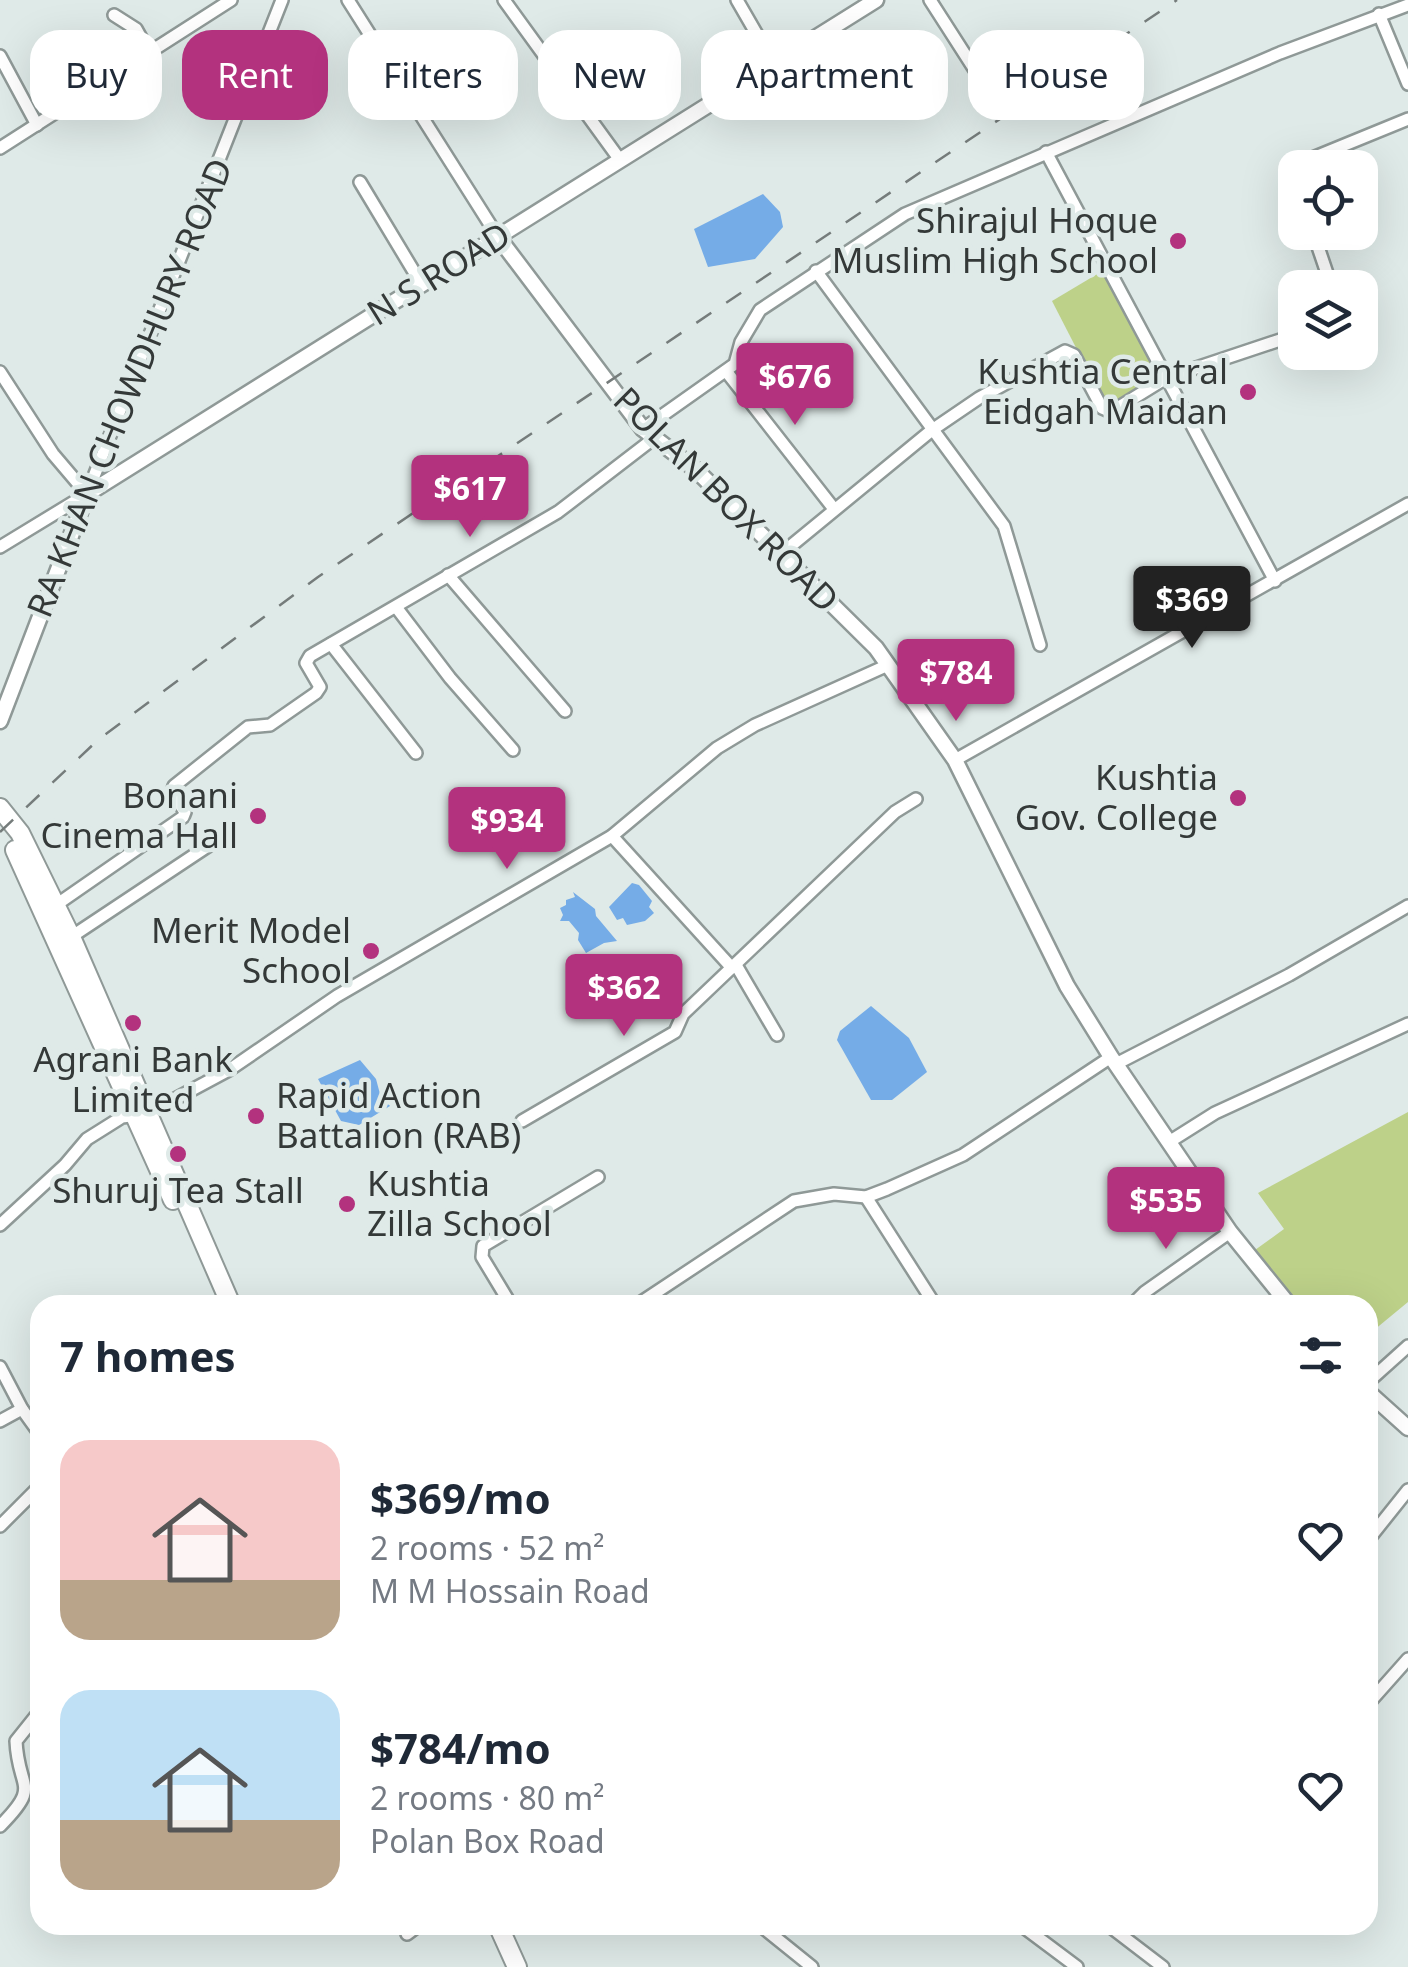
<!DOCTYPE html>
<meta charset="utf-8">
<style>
body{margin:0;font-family:"Noto Sans",sans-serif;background:#f6f6f7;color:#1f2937;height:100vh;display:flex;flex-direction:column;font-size:38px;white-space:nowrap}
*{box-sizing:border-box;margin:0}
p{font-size:32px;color:#747a83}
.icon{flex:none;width:55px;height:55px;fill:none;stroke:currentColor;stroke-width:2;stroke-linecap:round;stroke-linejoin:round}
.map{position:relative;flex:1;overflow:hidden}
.drawer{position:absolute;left:30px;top:1295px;width:1348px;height:640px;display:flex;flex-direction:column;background:#fff;border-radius:30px;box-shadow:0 10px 40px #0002}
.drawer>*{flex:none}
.banner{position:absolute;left:30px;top:30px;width:1350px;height:90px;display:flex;gap:20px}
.fabs{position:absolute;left:1278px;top:150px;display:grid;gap:20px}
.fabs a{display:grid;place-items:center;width:100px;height:100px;border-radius:20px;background:#fff;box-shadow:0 10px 40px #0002;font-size:50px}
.price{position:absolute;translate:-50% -85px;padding:0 22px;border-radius:10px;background:#b3327e;color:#fff;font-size:32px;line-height:65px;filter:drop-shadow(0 2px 5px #0008)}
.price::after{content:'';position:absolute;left:50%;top:60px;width:30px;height:22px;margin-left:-15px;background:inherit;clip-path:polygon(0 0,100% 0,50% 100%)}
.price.current{background:#222;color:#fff}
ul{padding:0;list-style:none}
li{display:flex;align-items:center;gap:30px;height:250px;padding:0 30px}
li span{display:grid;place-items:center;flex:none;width:280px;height:200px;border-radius:30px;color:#555}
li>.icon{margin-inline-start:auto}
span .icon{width:120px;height:120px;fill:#fffc;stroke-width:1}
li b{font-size:42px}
h2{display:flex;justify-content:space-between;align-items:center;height:120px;padding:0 30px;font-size:42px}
.chip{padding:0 35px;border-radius:30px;background:#fff;box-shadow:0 10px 40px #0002;font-size:35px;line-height:90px}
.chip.current{background:#b3327e;color:#fff}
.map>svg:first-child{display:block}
.green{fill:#bdd189}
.water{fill:#75ace7}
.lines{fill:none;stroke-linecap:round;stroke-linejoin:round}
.minor-casing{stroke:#8f9997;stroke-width:16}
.major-casing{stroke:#8f9997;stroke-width:19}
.highway-casing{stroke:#8f9997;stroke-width:22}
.minor{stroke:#fff;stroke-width:11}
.major{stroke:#fff;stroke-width:14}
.highway{stroke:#fff;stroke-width:18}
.rail{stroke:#757c7b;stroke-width:2.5;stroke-dasharray:18 18;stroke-linecap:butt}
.poi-dot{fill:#b3327e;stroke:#dfeae8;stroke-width:4}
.labels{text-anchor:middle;stroke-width:9;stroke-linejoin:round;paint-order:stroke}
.poi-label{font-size:35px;fill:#343938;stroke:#dfeae8;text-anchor:end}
.street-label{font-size:35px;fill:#343938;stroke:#dfeae8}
</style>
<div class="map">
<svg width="1408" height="1967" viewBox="0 0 1408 1967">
<rect width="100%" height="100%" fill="#dfeae8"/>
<g class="green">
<polygon points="1104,270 1160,379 1107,408 1052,301"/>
<polygon points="1408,1112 1408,1302 1368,1335 1368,1305 1295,1305 1255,1250 1284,1229 1258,1193"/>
</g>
<g class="water">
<polygon points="763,194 780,212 783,227 755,259 708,267 694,229"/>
<polygon points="632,883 639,885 652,901 649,907 654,913 645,921 627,925 623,918 617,920 609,907"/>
<polygon points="573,892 595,909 596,916 617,941 604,943 586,953 578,940 579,933 569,921 560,921 563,915 560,908 566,905 566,900 575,897"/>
<polygon points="871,1006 909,1038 927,1072 892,1100 871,1100 837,1040 840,1031"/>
<polygon points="360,1060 376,1079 380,1094 390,1106 359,1125 341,1121 318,1079"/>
</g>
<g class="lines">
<defs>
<g id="minor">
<polyline points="348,0 498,237"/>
<polyline points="504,0 620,160"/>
<polyline points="737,0 774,64"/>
<polyline points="930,0 991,95"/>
<polyline points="1379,14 1408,84"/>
<polyline points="114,15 136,29 150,54"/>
<polyline points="0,56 37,125"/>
<polyline points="0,148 231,0"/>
<polyline points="1046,152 1275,581"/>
<polyline points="1297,168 1298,164 1408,119"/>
<polyline points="360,182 422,285"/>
<polyline points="1313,232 1332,288"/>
<polyline points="816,271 1004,526 1040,645"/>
<polyline points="726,371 834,509"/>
<polyline points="0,372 53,454 87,494"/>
<polyline points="643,429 735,364 741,342 760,310 905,214 1280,53 1408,5"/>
<polyline points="87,494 282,0"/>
<polyline points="0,547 87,494"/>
<polyline points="781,554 932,430 979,398 1065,351 1074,355 1102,408 1111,412 1166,378 1295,335"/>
<polyline points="448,575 565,711"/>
<polyline points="396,607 450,678 513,750"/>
<polyline points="331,644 416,753"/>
<polyline points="955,760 1408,504"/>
<polyline points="612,836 732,968"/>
<polyline points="56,905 183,817 185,812 172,792 174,786 248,727 270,725 316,693 320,687 306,663 310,656 558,512 653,439"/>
<polyline points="71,937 223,836"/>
<polyline points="736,965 777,1035"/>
<polyline points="1116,1064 1289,975 1408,906"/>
<polyline points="522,1121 675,1032 683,1014 895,812 916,799"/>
<polyline points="1169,1142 1215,1113 1408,1024"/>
<polyline points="866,1197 935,1305"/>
<polyline points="0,1225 65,1165 87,1139 122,1117 147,1114 229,1070 337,996 612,836 717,748 755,725 888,665"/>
<polyline points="511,1305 482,1257 483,1246 598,1177"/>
<polyline points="637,1305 794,1201 834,1194 866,1197 887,1189 963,1155 1111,1057"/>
<polyline points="1132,1305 1145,1292 1230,1232"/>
<polyline points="0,1367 22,1409 40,1434"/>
<polyline points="1368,1382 1408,1346"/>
<polyline points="0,1421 22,1409"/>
<polyline points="0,1526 40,1486"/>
<polyline points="1368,1540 1408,1490"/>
<polyline points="1368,1704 1408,1659"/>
<path d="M0,1826C42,1784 18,1790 16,1741L40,1711"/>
<polyline points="760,1925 812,1967"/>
<polyline points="1021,1925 1077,1967"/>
<polyline points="1108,1925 1163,1967"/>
<polyline points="407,1934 419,1925"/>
</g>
<g id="major">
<polyline points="498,237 643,429 695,469 876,648 955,760 1067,986 1111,1057 1230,1232 1289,1305"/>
<polyline points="0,721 87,494 876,0"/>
<polyline points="1368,1392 1408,1428"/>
</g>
<g id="highway">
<polyline points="0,808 20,833 71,937 231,1305"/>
<polyline points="15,850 173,1200"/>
<polyline points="498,1925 517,1967"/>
</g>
</defs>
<use href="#minor" class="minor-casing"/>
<use href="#major" class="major-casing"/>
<use href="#highway" class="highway-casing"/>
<use href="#minor" class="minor"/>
<use href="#major" class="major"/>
<use href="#highway" class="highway"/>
<polyline class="rail" points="0,832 99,739 318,577 1177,0"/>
</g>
<g class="poi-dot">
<circle cx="1178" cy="241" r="10"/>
<circle cx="1248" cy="392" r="10"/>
<circle cx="1238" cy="798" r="10"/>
<circle cx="258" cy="816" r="10"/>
<circle cx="371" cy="951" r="10"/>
<circle cx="133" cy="1023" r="10"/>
<circle cx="256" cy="1116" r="10"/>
<circle cx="178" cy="1154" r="10"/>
<circle cx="347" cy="1204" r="10"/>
</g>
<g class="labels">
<g class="poi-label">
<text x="1158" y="233">Shirajul Hoque<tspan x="1158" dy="40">Muslim High School</tspan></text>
<text x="1228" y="384">Kushtia Central<tspan x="1228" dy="40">Eidgah Maidan</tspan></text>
<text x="1218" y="790">Kushtia<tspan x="1218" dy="40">Gov. College</tspan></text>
<text x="238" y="808">Bonani<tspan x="238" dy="40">Cinema Hall</tspan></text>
<text x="351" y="943">Merit Model<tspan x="351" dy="40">School</tspan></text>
<text x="133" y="1072" text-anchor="middle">Agrani Bank<tspan x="133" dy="40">Limited</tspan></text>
<text x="276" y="1108" text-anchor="start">Rapid Action<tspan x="276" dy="40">Battalion (RAB)</tspan></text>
<text x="367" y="1196" text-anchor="start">Kushtia<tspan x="367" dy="40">Zilla School</tspan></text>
<text x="178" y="1203" text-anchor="middle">Shuruj Tea Stall</text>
</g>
<g class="street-label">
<text transform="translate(439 274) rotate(-32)" y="12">N S ROAD</text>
<text transform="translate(130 388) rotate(-68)" y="12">RA KHAN CHOWDHURY ROAD</text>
<text transform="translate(726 500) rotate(45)" y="12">POLAN BOX ROAD</text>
</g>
</g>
</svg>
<div class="fabs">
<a><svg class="icon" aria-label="locate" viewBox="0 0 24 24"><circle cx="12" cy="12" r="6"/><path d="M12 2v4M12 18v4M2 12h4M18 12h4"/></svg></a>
<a><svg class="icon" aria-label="layers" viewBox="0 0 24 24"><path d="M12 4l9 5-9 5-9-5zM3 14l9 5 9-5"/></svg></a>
</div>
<b class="price" style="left:795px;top:428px">$676</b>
<b class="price" style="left:470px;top:540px">$617</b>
<b class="price current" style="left:1192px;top:651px">$369</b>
<b class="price" style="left:956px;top:724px">$784</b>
<b class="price" style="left:507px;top:872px">$934</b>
<b class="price" style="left:624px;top:1039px">$362</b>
<b class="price" style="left:1166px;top:1252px">$535</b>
<div class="banner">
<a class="chip">Buy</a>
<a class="chip current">Rent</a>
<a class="chip">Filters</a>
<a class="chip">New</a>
<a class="chip">Apartment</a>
<a class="chip">House</a>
</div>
<section class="drawer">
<h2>7 homes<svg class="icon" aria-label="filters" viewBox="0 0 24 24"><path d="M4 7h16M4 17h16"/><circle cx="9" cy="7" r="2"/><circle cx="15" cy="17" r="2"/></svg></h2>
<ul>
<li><span style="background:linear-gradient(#f6c9c9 70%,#b9a48a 0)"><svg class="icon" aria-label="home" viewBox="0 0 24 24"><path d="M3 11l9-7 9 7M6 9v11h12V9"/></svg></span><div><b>$369/mo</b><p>2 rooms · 52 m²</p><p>M M Hossain Road</p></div><svg class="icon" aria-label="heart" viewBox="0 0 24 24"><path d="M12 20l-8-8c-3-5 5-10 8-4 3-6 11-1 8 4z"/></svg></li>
<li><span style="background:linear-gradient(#bfe0f5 65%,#b9a48a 0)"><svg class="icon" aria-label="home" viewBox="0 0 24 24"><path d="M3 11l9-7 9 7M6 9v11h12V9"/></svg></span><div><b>$784/mo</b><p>2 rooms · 80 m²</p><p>Polan Box Road</p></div><svg class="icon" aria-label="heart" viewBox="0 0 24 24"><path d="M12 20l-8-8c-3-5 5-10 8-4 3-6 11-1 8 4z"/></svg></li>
</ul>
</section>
</div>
